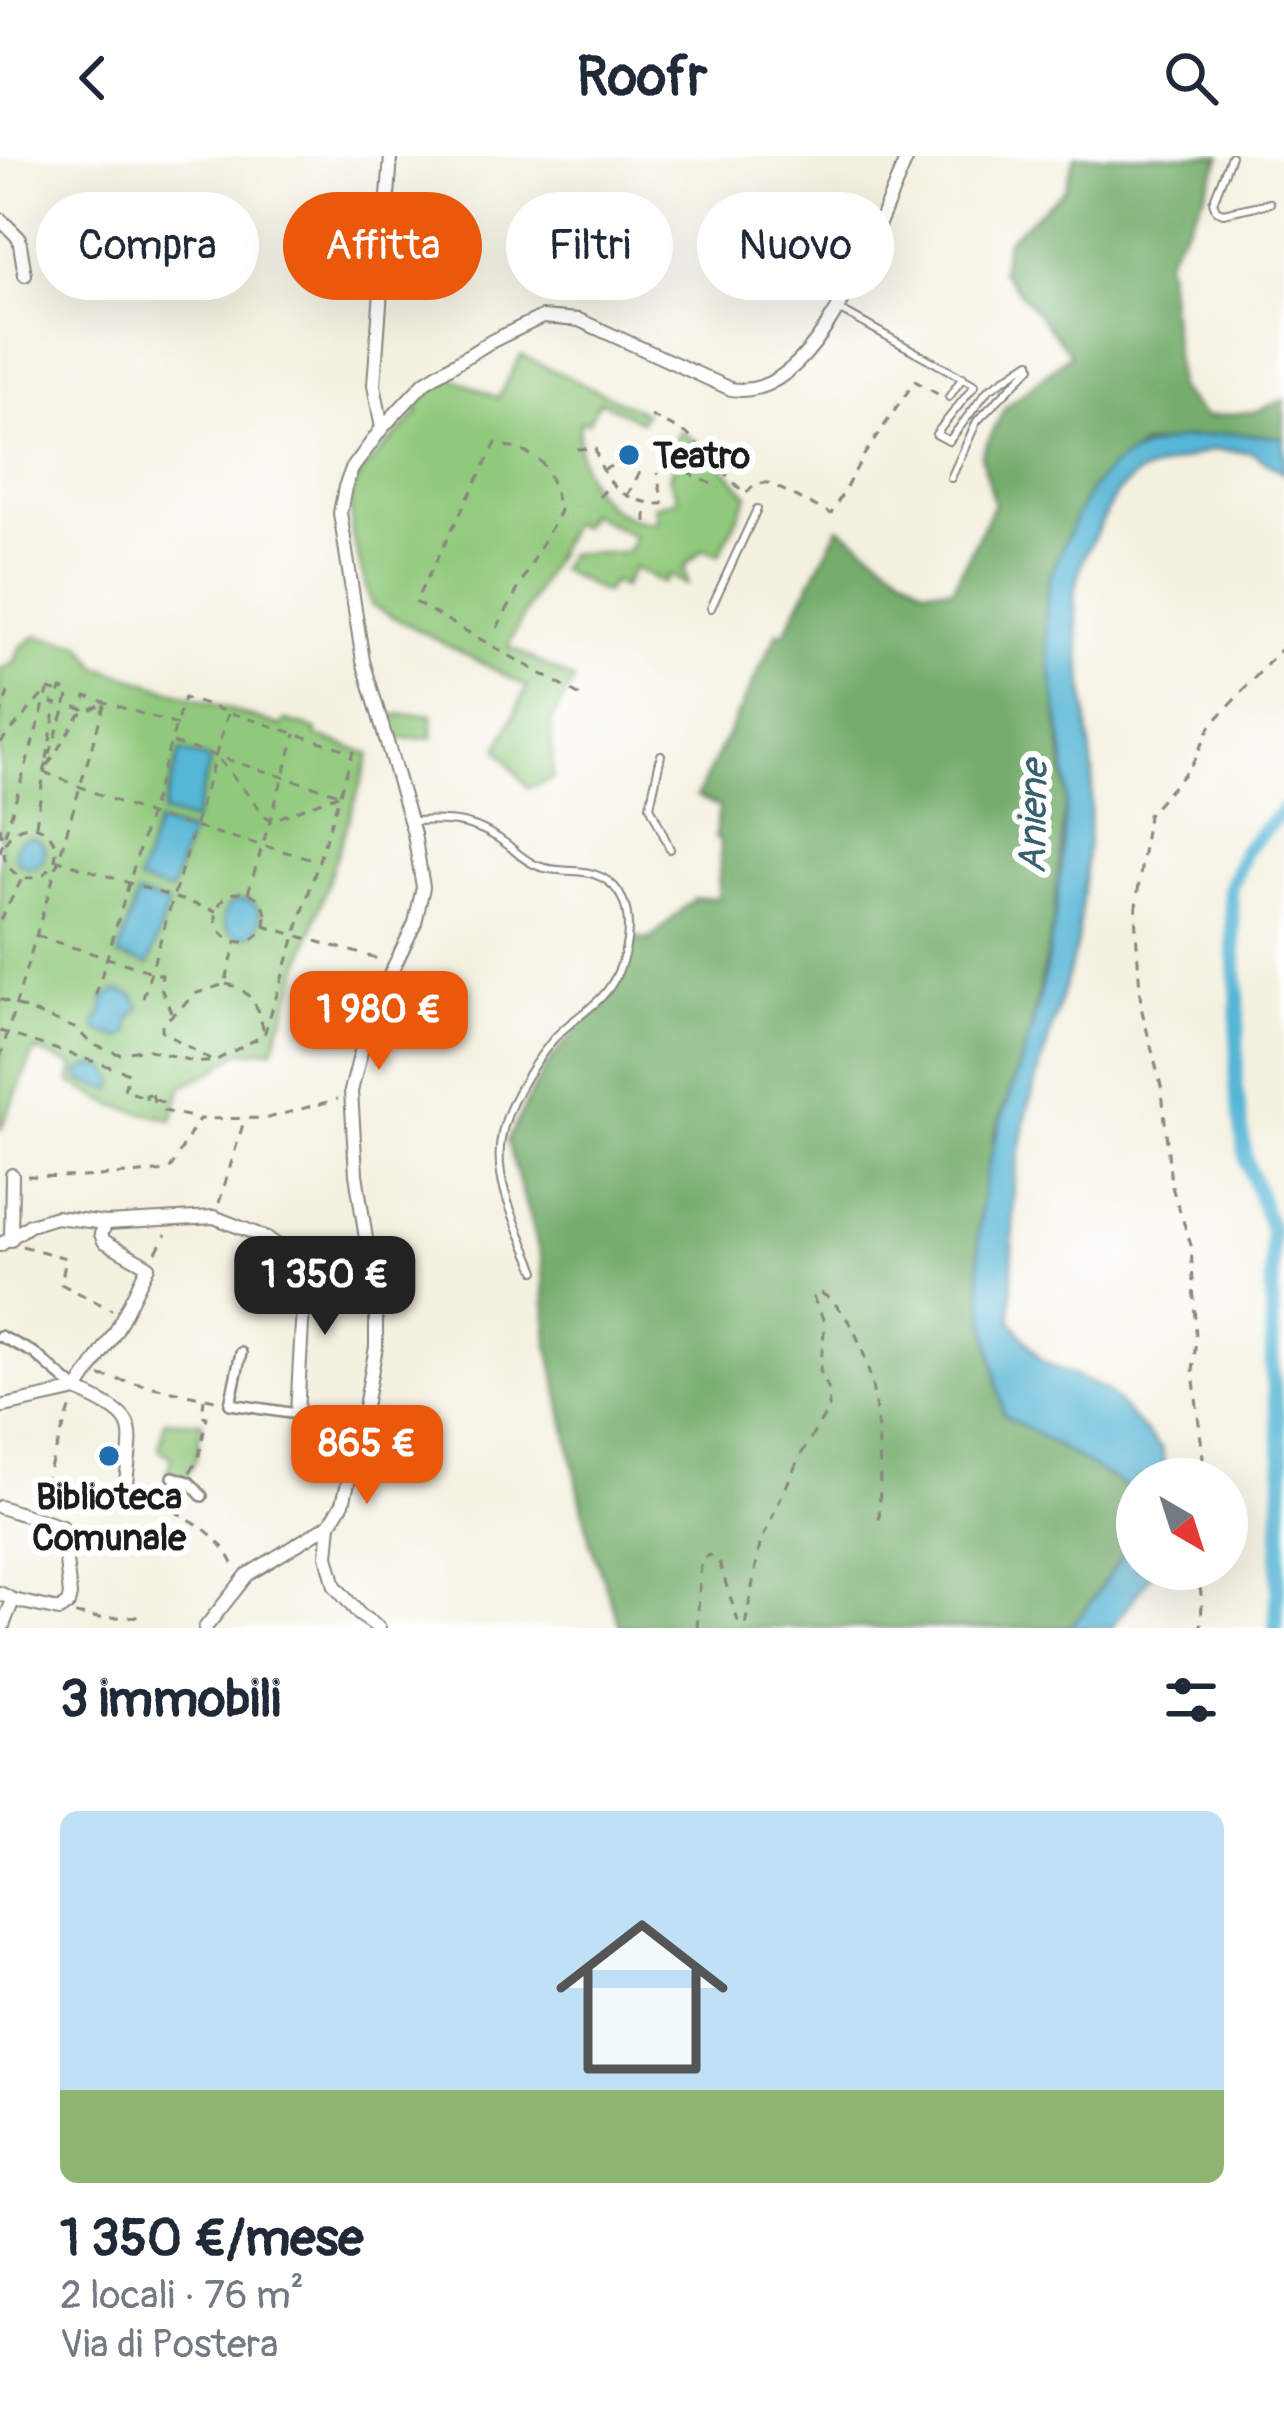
<!DOCTYPE html>
<html lang="it">
<meta charset="utf-8">
<style>
body{margin:0;font-family:Pangolin,sans-serif;background:#f2f2f3;color:#1f2937;height:100vh;display:flex;flex-direction:column;font-size:45px;white-space:nowrap}
*{box-sizing:border-box;margin:0}
p{font-size:39px;color:#747a83}
.icon{flex:none;width:66px;height:66px;fill:none;stroke:currentColor;stroke-width:2;stroke-linecap:round;stroke-linejoin:round}
.map{position:relative;height:1472px;overflow:hidden}
.details{display:flex;flex-direction:column;background:#fff;flex:1}
.details>*{flex:none}
.banner{position:absolute;left:36px;top:36px;width:1212px;height:108px;display:flex;gap:24px}
.needle{width:78px;rotate:141deg}
.buttons{position:absolute;left:1116px;top:1302px;display:grid;gap:24px}
.buttons a{display:grid;place-items:center;width:132px;height:132px;border-radius:50%;background:#fff;box-shadow:0 12px 48px #0002;font-size:60px}
.price{position:absolute;translate:-50% -102px;padding:0 27px;border-radius:24px;background:#ea580c;color:#fff;font-size:39px;line-height:78px;filter:drop-shadow(0 3px 6px #0008)}
.price::after{content:'';position:absolute;left:50%;top:72px;width:36px;height:27px;margin-left:-18px;background:inherit;clip-path:polygon(0 0,100% 0,50% 100%)}
.price.current{background:#222;color:#fff}
ul{padding:0;list-style:none}
li{display:grid;align-content:center;gap:24px;height:636px;padding:0 60px}
li+li{border-top:3px solid #e0e1e3}
li span{display:grid;place-items:center;height:372px;border-radius:18px;color:#555}
li>.icon{margin-inline-start:auto}
span .icon{width:216px;height:216px;fill:#fffc;stroke-width:1}
li b{font-size:51px}
h2{display:flex;justify-content:space-between;align-items:center;height:144px;padding:0 60px;font-size:51px}
.pill{padding:0 42px;border-radius:54px;background:#fff;box-shadow:0 12px 48px #0002;font-size:42px;line-height:108px}
.pill.current{background:#ea580c;color:#fff}
header{display:flex;justify-content:space-between;align-items:center;height:156px;padding:0 60px;background:#fff;font-size:54px;font-weight:800}
.map>svg:first-child{display:block}
.green{fill:#91c97c;stroke:#56724c;stroke-width:3}
.forest{fill:#74ad6c;stroke:#486444;stroke-width:3}
.water{fill:#57b6d5;stroke:#3a6978;stroke-width:3}
.lines{fill:none;stroke-linecap:round;stroke-linejoin:round}
.canal{stroke:#57b6d5;stroke-width:15}
.minor-tunnel{stroke:#c9c6b9;stroke-width:12;stroke-dasharray:12 6;stroke-linecap:butt}
.service-casing{stroke:#88867e;stroke-width:10}
.pedestrian-casing{stroke:#88867e;stroke-width:14}
.minor-casing{stroke:#88867e;stroke-width:16}
.path{stroke:#88867e;stroke-width:3;stroke-dasharray:9 9;stroke-linecap:butt}
.service{stroke:#fff;stroke-width:6}
.pedestrian{stroke:#fff;stroke-width:9}
.minor{stroke:#fff;stroke-width:12}
.poi-dot{fill:#1f6fb2;stroke:#fff;stroke-width:4.5}
.labels{text-anchor:middle;stroke-width:12;stroke-linejoin:round;paint-order:stroke}
.poi-label{font-size:36px;font-weight:bold;fill:#1c1c1c;stroke:#fff;text-anchor:start}
.water-label{font-size:39px;font-style:italic;fill:#37616f;stroke:#fff}
</style>
<header><svg class="icon" aria-label="back" viewBox="0 0 24 24"><path d="M15 5l-7 7 7 7"/></svg>Roofr<svg class="icon" aria-label="search" viewBox="0 0 24 24"><circle cx="10" cy="10" r="6"/><path d="M15 15l6 6"/></svg></header>
<div class="map">
<svg width="1284" height="1472" viewBox="0 0 1284 1472">
<rect width="100%" height="100%" fill="#fff"/>
<filter id="ink" filterUnits="userSpaceOnUse"><feTurbulence type="fractalNoise" baseFrequency=".00833" numOctaves="2"/><feDisplacementMap in="SourceGraphic" scale="24" xChannelSelector="R" yChannelSelector="G"/><feConvolveMatrix kernelMatrix="1 2 1 2 8 2 1 2 1" color-interpolation-filters="sRGB"/></filter>
<filter id="wash" filterUnits="userSpaceOnUse"><feTurbulence type="fractalNoise" baseFrequency=".004" numOctaves="4" result="noise"/><feDisplacementMap in="SourceGraphic" scale="48" xChannelSelector="R" yChannelSelector="G"/><feGaussianBlur stdDeviation="2.7" result="paint"/><feColorMatrix in="noise" values="0 0 0 0 0 0 0 0 0 0 0 0 0 0 0 0 0 1.4 0 .05"/><feComposite in="paint" operator="in"/></filter>
<g filter="url(#wash)">
<rect width="100%" height="100%" fill="#f4f1e0"/>
<g class="green">
<path d="M521,199L645,257L641,265L599,245L588,267L580,265C572,316 601,366 658,366L654,350L679,343L669,321L683,292L673,287L680,275L708,294L748,339L719,399L703,393L684,411L687,429L669,419L664,427L633,412L623,431L612,426L605,437L559,413L567,398L627,396L635,381L589,357L581,371L571,367L508,490L574,524L551,566L553,622L528,632L498,593L527,531L371,449L352,379L350,339L363,314L419,256L413,251L438,227L454,222L498,242Z"/>
<polygon points="36,480 81,488 98,511 282,571 285,564 317,574 316,580 370,598 273,893 239,896 212,916 182,930 172,964 116,950 70,927 74,910 35,894 0,975 0,513 14,508 20,492"/>
<polygon points="432,558 432,582 393,583 393,559"/>
<polygon points="165,1264 202,1266 196,1303 185,1323 167,1316 172,1301 159,1294"/>
</g>
<path class="forest" d="M1075,0H1221L1204,40L1166,103L1178,233L1205,261L1257,255L1284,244V282L1236,277L1141,290L1087,340L1049,423L1048,469L1066,638L1053,767L1029,883L993,982L1003,1258L1131,1333L1136,1378L1085,1455L1068,1472H621L590,1387L548,1185L542,1105L507,985C522,958 534,926 552,902C589,853 624,851 634,781L649,784L695,742H718L721,684L715,682L719,651L697,640L778,476L784,478L839,371L924,432H953L994,348L981,299L1005,252L1071,198L1001,115L1007,84L1065,33Z"/>
<g class="water">
<path d="M1236,277L1284,282V317L1251,296L1213,294L1138,318L1116,337L1082,405L1074,442L1093,617L1085,718L1077,788L1027,956L1014,1028L1011,1164L1042,1205L1107,1235L1162,1294L1166,1323H1137V1413H1155L1112,1472H1068L1085,1455L1136,1379L1131,1334L1003,1258C992,1193 974,1126 980,1060C985,997 1010,944 1028,885C1051,809 1062,722 1066,642C1069,573 1036,493 1049,425C1051,414 1079,354 1086,342C1117,286 1179,281 1236,277Z"/>
<polygon points="180,595 211,604 193,666 162,657"/>
<polygon points="157,667 190,677 171,736 138,726"/>
<circle cx="30" cy="696" r="15"/>
<polygon points="137,739 168,748 149,809 118,800"/>
<circle cx="242" cy="762" r="18"/>
<polygon points="117,834 133,839 140,852 129,864 131,876 122,883 97,874 95,867 104,855 103,843"/>
<polygon points="93,909 109,914 116,926 112,934 80,924 79,916"/>
</g>
<g class="lines">
<polyline class="canal" points="1276,1472 1283,1307 1272,1217 1272,1076 1246,1004 1236,932 1238,845 1230,732 1246,692 1284,654"/>
</g>
</g>
<g filter="url(#ink)">
<g class="lines">
<polyline class="minor-tunnel" points="308,1294 352,1313"/>
<defs>
<g id="service">
<polyline points="1231,0 1213,46 1216,54 1223,57 1270,47"/>
<polyline points="840,154 975,229 936,278 949,285 988,234 1030,206 1031,211 977,265 951,322"/>
<polyline points="949,241 963,221"/>
<polyline points="711,452 757,353"/>
<polyline points="661,599 650,650 670,693"/>
<path d="M413,665C453,663 476,665 508,689C517,697 527,706 538,710C558,718 581,711 601,721C642,741 630,806 606,836C591,855 567,866 552,885C531,911 506,950 501,983C493,1028 520,1074 536,1115"/>
</g>
<g id="pedestrian">
<polyline points="0,1180 34,1197 77,1234"/>
<polyline points="241,1197 230,1248 297,1258"/>
<polyline points="173,1321 189,1326 202,1340"/>
</g>
<g id="minor">
<polyline points="0,63 19,82 25,119"/>
<polyline points="382,272 374,229 391,0"/>
<polyline points="11,1084 12,1019"/>
<polyline points="0,1089 30,1069 56,1061 106,1067 214,1061 267,1082 301,1106 305,1114 297,1258 311,1271 308,1294"/>
<path d="M77,1234C145,1266 131,1267 125,1337"/>
<polyline points="0,1251 77,1234 116,1175 148,1110 104,1085 101,1078 106,1067"/>
<polyline points="0,1351 62,1371 70,1439 68,1448 59,1454 13,1444 0,1437"/>
<polyline points="2,1472 13,1444"/>
<polyline points="205,1472 247,1419 330,1368"/>
<path d="M379,1472L360,1459L335,1430L327,1400L330,1368L343,1347L360,1278L376,1191V1147L356,1018L351,935L370,860L415,767L423,731L414,678L363,505L340,357L345,331L352,313L382,272L425,226L490,186L542,161L579,164L731,233C819,249 878,63 908,0"/>
</g>
</defs>
<use href="#service" class="service-casing"/>
<use href="#pedestrian" class="pedestrian-casing"/>
<use href="#minor" class="minor-casing"/>
<g class="path">
<polyline points="651,260 686,277 745,338 756,327 769,327 831,358 864,299 915,225 941,240"/>
<path d="M577,293L595,292C604,329 625,347 663,348L657,317"/>
<polyline points="671,308 720,332"/>
<polyline points="603,314 628,302"/>
<polyline points="627,340 641,314"/>
<polyline points="599,341 610,329"/>
<polyline points="646,366 646,350"/>
<path d="M497,472L560,355C545,302 548,303 496,287L415,446L582,541"/>
<polyline points="48,533 56,535 52,547 56,548 61,533 69,535 66,548 83,553 86,540 177,569"/>
<polyline points="0,562 8,536"/>
<polyline points="0,587 47,534"/>
<polyline points="173,587 336,637"/>
<polyline points="47,603 56,548"/>
<polyline points="219,604 270,665 338,639"/>
<polyline points="48,609 79,559 104,547"/>
<polyline points="44,616 150,659 316,704"/>
<polyline points="36,669 44,616 65,551"/>
<circle cx="30" cy="696" r="26"/>
<polyline points="0,671 2,685"/>
<polyline points="0,696 48,535"/>
<polyline points="55,703 216,755"/>
<circle cx="241" cy="761" r="25"/>
<polyline points="248,737 296,578"/>
<polyline points="0,764 22,723"/>
<polyline points="264,770 382,804"/>
<polyline points="37,780 162,819 161,832 171,856"/>
<path d="M226,828C252,833 259,853 264,877"/>
<polyline points="143,842 228,558"/>
<polyline points="0,843 77,873 91,888 119,898 145,893 196,906 213,906 264,879 353,596 184,542 94,845"/>
<polyline points="0,875 129,917 124,934 145,941"/>
<polyline points="0,902 105,546"/>
<polyline points="210,904 162,875 162,868 197,837 225,828 236,786"/>
<polygon points="152,938 154,945 147,947 146,939"/>
<polyline points="155,944 166,947 164,955 197,962"/>
<polyline points="27,1020 83,1021 169,1015 199,963 268,962 338,943"/>
<polyline points="219,1047 244,965"/>
<polyline points="22,1090 66,1102 61,1128 112,1154"/>
<polyline points="156,1096 166,1078"/>
<polyline points="100,1220 220,1245"/>
<polyline points="190,1316 198,1304 207,1261 202,1260 204,1243"/>
<polyline points="1199,1323 1203,1301 1193,1216 1196,1182 1191,1089 1171,1028 1162,934 1141,851 1135,758 1148,659 1191,610 1211,569 1284,490"/>
<path d="M140,1342C178,1355 219,1373 235,1412"/>
<polyline points="38,1346 72,1247"/>
<polyline points="1197,1413 1202,1445 1201,1472"/>
<polyline points="75,1458 99,1462 144,1460"/>
<path d="M697,1472L701,1404L710,1399L719,1406L738,1465L745,1470L760,1388L800,1300L829,1252L828,1232L820,1215L825,1167L813,1141L820,1136C884,1176 881,1303 879,1371"/>
</g>
<use href="#service" class="service"/>
<use href="#pedestrian" class="pedestrian"/>
<use href="#minor" class="minor"/>
</g>
</g>
<g class="poi-dot">
<circle cx="629" cy="299" r="12"/>
<circle cx="109" cy="1300" r="12"/>
</g>
<g class="labels">
<g class="poi-label">
<text x="653" y="312">Teatro</text>
<text x="109" y="1353" text-anchor="middle">Biblioteca<tspan x="109" dy="41">Comunale</tspan></text>
</g>
<g class="water-label">
<text transform="translate(1032 661) rotate(-89)" y="14">Aniene</text>
</g>
</g>
</svg>
<div class="buttons">
<a><svg class="needle" viewBox="-14 -14 28 28"><path d="M0-13l5 13h-10z" fill="#e53935"/><path d="M0 13l5-13h-10z" fill="#747a83"/></svg></a>
</div>
<b class="price" style="left:379px;top:917px">1 980 €</b>
<b class="price current" style="left:325px;top:1182px">1 350 €</b>
<b class="price" style="left:367px;top:1351px">865 €</b>
<div class="banner">
<a class="pill">Compra</a>
<a class="pill current">Affitta</a>
<a class="pill">Filtri</a>
<a class="pill">Nuovo</a>
</div>
</div>
<section class="details">
<h2>3 immobili<svg class="icon" aria-label="filters" viewBox="0 0 24 24"><path d="M4 7h16M4 17h16"/><circle cx="9" cy="7" r="2"/><circle cx="15" cy="17" r="2"/></svg></h2>
<ul>
<li><span style="background:linear-gradient(#bfe0f5 75%,#8fb573 0)"><svg class="icon" aria-label="home" viewBox="0 0 24 24"><path d="M3 11l9-7 9 7M6 9v11h12V9"/></svg></span><div><b>1 350 €/mese</b><p>2 locali · 76 m²</p><p>Via di Postera</p></div></li>
</ul>
</section>
